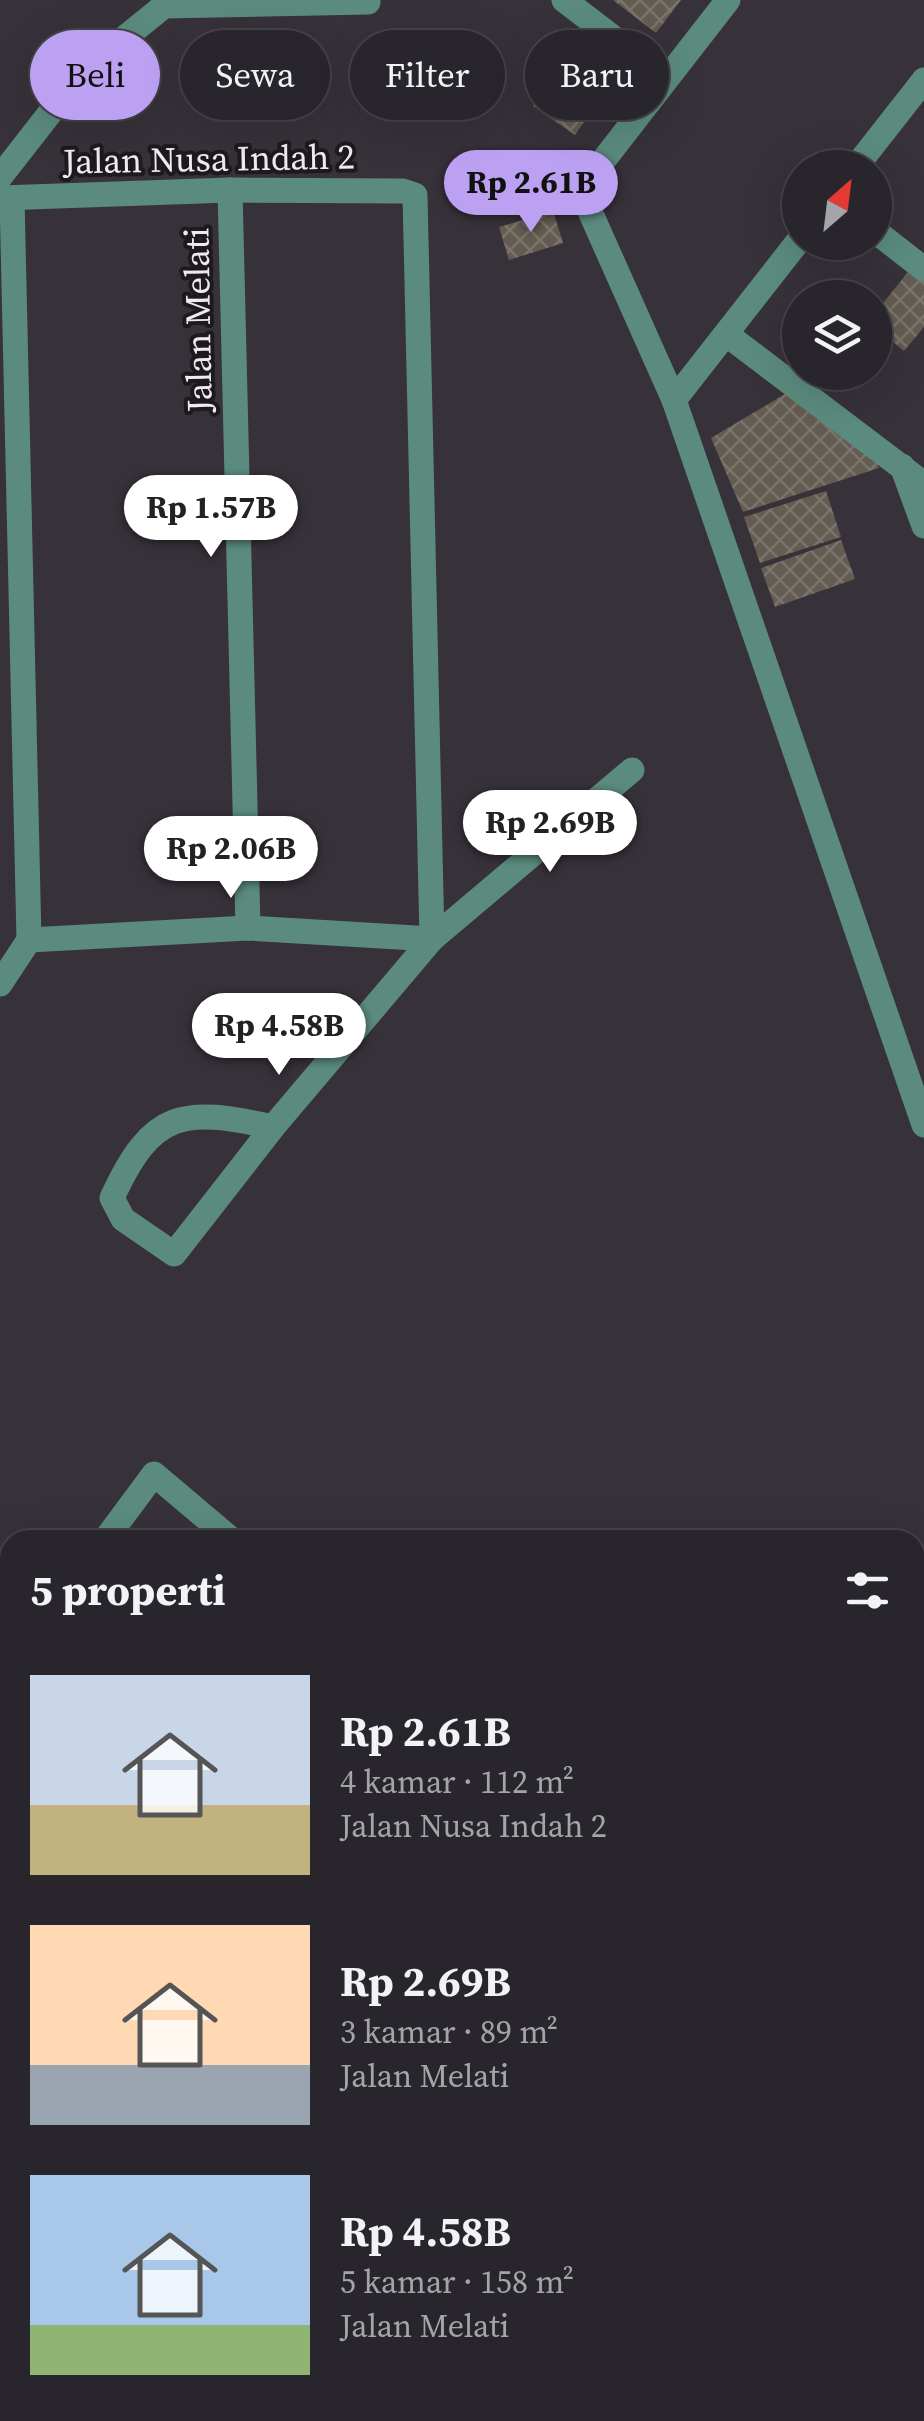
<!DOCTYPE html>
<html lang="id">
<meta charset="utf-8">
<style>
body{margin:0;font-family:"Source Serif 4",serif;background:#353138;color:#f1f3f6;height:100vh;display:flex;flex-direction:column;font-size:38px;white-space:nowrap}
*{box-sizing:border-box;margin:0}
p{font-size:32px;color:#a5a5a9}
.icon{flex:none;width:55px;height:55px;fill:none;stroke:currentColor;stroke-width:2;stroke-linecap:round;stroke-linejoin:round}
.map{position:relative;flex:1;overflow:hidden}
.side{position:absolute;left:0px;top:1530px;width:925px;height:892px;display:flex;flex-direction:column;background:#29252c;border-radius:30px 30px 0 0;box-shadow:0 10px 40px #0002,0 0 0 2px #454248}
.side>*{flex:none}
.top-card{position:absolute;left:30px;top:30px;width:865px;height:90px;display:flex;gap:20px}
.needle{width:65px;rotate:28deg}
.buttons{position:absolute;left:782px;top:150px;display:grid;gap:20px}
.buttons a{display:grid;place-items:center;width:110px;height:110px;border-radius:50%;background:#29252c;box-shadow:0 10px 40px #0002,0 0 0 2px #454248;font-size:50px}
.price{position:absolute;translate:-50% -85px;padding:0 22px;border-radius:35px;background:#fff;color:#222;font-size:32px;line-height:65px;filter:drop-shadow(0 2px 5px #0008)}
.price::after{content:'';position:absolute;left:50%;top:60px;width:30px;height:22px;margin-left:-15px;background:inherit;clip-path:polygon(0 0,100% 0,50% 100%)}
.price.on{background:#bca0f2;color:#111}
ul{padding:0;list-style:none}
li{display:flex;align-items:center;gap:30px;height:250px;padding:0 30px}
li span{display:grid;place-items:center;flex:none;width:280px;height:200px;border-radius:0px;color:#555}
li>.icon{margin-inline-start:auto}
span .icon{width:120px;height:120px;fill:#fffc;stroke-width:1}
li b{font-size:42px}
h2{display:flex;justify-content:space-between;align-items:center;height:120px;padding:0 30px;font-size:42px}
.tag{padding:0 35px;border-radius:45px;background:#29252c;box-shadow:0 10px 40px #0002,0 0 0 2px #454248;font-size:35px;line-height:90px}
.tag.on{background:#bca0f2;color:#111}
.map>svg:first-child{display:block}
.building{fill:url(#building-cross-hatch)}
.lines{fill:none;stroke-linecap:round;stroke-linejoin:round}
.path{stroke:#756f77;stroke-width:6;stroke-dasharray:5 8;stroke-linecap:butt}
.minor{stroke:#5b8b7e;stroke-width:25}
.labels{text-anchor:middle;stroke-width:8;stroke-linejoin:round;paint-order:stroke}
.street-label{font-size:35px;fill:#efeaf1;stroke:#1d1a1e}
</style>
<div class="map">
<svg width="924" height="2421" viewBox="0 0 924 2421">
<defs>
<pattern id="building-cross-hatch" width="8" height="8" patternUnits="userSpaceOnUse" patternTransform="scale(2.5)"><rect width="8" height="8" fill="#645c52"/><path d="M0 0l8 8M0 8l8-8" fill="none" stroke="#7a746b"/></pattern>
</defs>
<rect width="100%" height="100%" fill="#37313a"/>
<g class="building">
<polygon points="613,0 681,0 656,33"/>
<polygon points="581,37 623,65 575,135 533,106"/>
<polygon points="553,211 563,243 509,260 499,227"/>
<polygon points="913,266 924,274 924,327 904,351 875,327 875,313"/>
<polygon points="790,391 874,454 879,468 743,512 711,438"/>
<polygon points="826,491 841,537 760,563 744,517"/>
<polygon points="841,540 855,579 775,607 761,568"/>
</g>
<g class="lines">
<polyline class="path" points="915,2367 924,2369"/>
<g class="minor">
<polyline points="564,0 666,78"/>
<polyline points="728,0 592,175 587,193 588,207 674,400 924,1125"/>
<polyline points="855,168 924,80"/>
<polyline points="0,177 50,113 106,53 164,6 368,2"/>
<polyline points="230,190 248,928"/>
<polyline points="0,198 230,190 403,191 415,195 432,939"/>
<polyline points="12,198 29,940"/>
<polyline points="875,231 924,269"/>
<polyline points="726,334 924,484"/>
<polyline points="674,400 800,239"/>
<polyline points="902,466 924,526"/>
<polyline points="29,940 248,928 432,939"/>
<polyline points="0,984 29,940"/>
<path d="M273,1127C183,1107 152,1110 112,1198L123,1219L174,1254L273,1127L432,939L632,770"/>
<polyline points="105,1540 154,1474 232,1540"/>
<polyline points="915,2017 924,2034"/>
<polyline points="0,2095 10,2099"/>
<polyline points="915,2190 924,2195"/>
<polyline points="0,2389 10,2392"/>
<polyline points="41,2412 41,2421"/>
<polyline points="717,2412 718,2421"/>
<polyline points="810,2412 868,2421"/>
<polyline points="778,2421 804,2412"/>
</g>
</g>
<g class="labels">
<g class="street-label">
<text transform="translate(209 159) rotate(-1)" y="12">Jalan Nusa Indah 2</text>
<text transform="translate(198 320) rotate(-91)" y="12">Jalan Melati</text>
</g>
</g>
</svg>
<div class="buttons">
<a><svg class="needle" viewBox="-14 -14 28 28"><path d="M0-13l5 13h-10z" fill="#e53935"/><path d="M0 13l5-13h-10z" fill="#a5a5a9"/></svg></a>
<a><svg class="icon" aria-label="layers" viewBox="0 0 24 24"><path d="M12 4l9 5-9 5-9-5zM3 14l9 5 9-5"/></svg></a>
</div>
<b class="price on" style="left:531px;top:235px">Rp 2.61B</b>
<b class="price" style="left:211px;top:560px">Rp 1.57B</b>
<b class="price" style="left:550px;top:875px">Rp 2.69B</b>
<b class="price" style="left:231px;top:901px">Rp 2.06B</b>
<b class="price" style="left:279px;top:1078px">Rp 4.58B</b>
<div class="top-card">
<a class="tag on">Beli</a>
<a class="tag">Sewa</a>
<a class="tag">Filter</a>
<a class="tag">Baru</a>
</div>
<section class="side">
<h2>5 properti<svg class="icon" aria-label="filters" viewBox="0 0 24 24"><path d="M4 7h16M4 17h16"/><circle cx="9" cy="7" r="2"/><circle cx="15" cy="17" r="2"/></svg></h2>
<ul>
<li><span style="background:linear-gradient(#c9d6e8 65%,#c2b280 0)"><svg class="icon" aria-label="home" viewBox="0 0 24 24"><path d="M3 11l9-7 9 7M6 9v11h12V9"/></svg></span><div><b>Rp 2.61B</b><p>4 kamar · 112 m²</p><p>Jalan Nusa Indah 2</p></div></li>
<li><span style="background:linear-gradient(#ffd9b3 70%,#9aa5b1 0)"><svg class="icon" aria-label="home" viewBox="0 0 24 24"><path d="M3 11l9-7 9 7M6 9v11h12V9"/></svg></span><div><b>Rp 2.69B</b><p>3 kamar · 89 m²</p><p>Jalan Melati</p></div></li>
<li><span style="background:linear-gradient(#a9c7e8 75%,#8fb573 0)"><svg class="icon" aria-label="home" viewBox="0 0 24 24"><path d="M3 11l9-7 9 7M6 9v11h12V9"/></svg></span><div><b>Rp 4.58B</b><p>5 kamar · 158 m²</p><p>Jalan Melati</p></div></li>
</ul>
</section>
</div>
